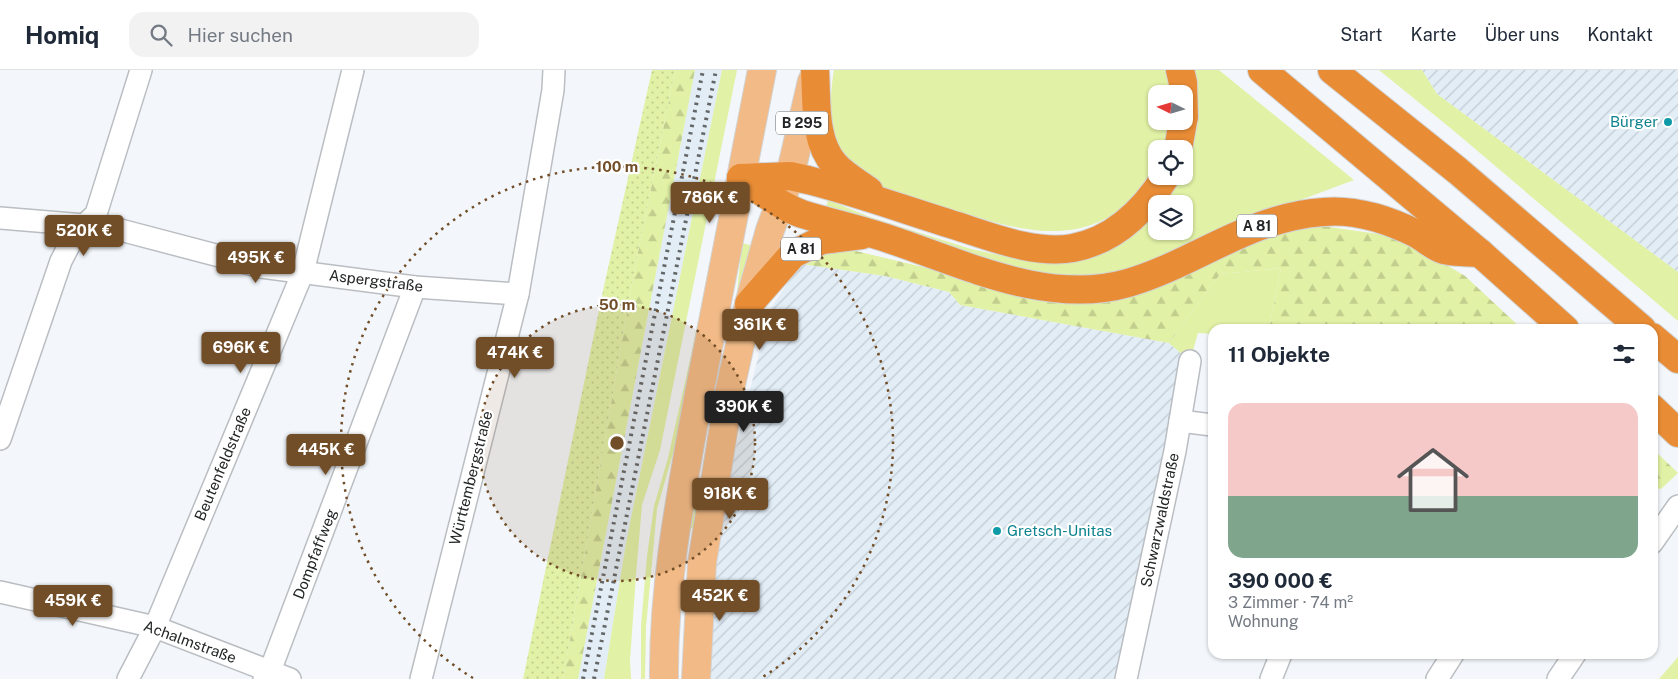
<!DOCTYPE html>
<html lang="de">
<meta charset="utf-8">
<style>
body{margin:0;font-family:"Public Sans",sans-serif;background:#f2f2f3;color:#1f2937;height:100vh;display:flex;flex-direction:column;font-size:19px;white-space:nowrap}
*{box-sizing:border-box;margin:0}
p{font-size:16px;color:#747a83}
.icon{flex:none;width:28px;height:28px;fill:none;stroke:currentColor;stroke-width:2;stroke-linecap:round;stroke-linejoin:round}
.map{position:relative;flex:1;overflow:hidden}
.sheet{position:absolute;left:1208px;top:254px;width:450px;height:335px;display:flex;flex-direction:column;background:#fff;border-radius:15px;box-shadow:0 1px 4px #0004}
.sheet>*{flex:none}
.needle{width:32px;rotate:275deg}
.tools{position:absolute;left:1148px;top:15px;display:grid;gap:10px}
.tools a{display:grid;place-items:center;width:45px;height:45px;border-radius:10px;background:#fff;box-shadow:0 1px 4px #0004;font-size:25px}
.price{position:absolute;translate:-50% -42px;padding:0 11px;border-radius:5px;background:#724e28;color:#fff;font-size:16px;line-height:32px;filter:drop-shadow(0 1px 2px #0008)}
.price::after{content:'';position:absolute;left:50%;top:30px;width:15px;height:11px;margin-left:-8px;background:inherit;clip-path:polygon(0 0,100% 0,50% 100%)}
.price.on{background:#222;color:#fff}
ul{padding:0;list-style:none}
li{display:grid;align-content:center;gap:10px;height:265px;padding:0 20px}
li+li{border-top:1px solid #e0e1e3}
li span{display:grid;place-items:center;height:155px;border-radius:15px;color:#555}
li>.icon{margin-inline-start:auto}
span .icon{width:90px;height:90px;fill:#fffc;stroke-width:1}
li b{font-size:21px}
h2{display:flex;justify-content:space-between;align-items:center;height:60px;padding:0 20px;font-size:21px}
header{display:flex;align-items:center;gap:30px;box-sizing:border-box;height:70px;padding:0 25px;background:#fff;border-bottom:1px solid #e0e1e3}
header strong{font-size:24px}
nav{display:flex;gap:28px;margin-inline-start:auto;font-size:18px}
.search{width:350px;height:45px;background:#f2f2f3;display:flex;align-items:center;gap:12px;box-sizing:border-box;padding:0 18px;border-radius:15px;color:#747a83;font-size:19px}
.map>svg:first-child{display:block}
.industrial{fill:url(#industrial-furrows)}
.built{fill:#e2edf6}
.grass{fill:#e1f1a5}
.forest{fill:url(#forest-firs)}
.garden{fill:url(#garden-dots)}
.lines{fill:none;stroke-linecap:round;stroke-linejoin:round}
.minor-casing{stroke:#babec2;stroke-width:24}
.major-casing{stroke:#d3d3d4;stroke-width:30}
.highway-casing{stroke:#d3d3d4;stroke-width:30}
.minor{stroke:#fff;stroke-width:21}
.major{stroke:#f1ba86;stroke-width:28}
.highway{stroke:#e88c36;stroke-width:28}
.rail{stroke:#646768;stroke-width:4;stroke-dasharray:2.5 5;stroke-linecap:butt}
.ring{fill:none;stroke:#724e28;stroke-width:2.5;stroke-dasharray:2.5 5}
.culture-dot{fill:#0f9aa8;stroke:#fff;stroke-width:2}
.labels{text-anchor:middle;stroke-width:4.5;stroke-linejoin:round;paint-order:stroke}
.shield{fill:#fff;stroke:#656667;stroke-width:1}
.shield-label{font-size:14px;font-weight:bold;fill:#232526}
.culture-label{font-size:15px;fill:#0d838f;stroke:#fff;text-anchor:end}
.street-label{font-size:15px;fill:#232526;stroke:#fff}
.centre{fill:#724e28;stroke:#fff;stroke-width:2.5}
.ring-label{font-size:15px;text-anchor:middle;font-weight:bold;fill:#724e28;stroke:#fff;stroke-width:4.5;stroke-linejoin:round;paint-order:stroke}
</style>
<header>
<strong>Homiq</strong>
<div class="search"><svg class="icon" aria-label="search" viewBox="0 0 24 24"><circle cx="10" cy="10" r="6"/><path d="M15 15l6 6"/></svg>Hier suchen</div>
<nav><a>Start</a><a>Karte</a><a>Über uns</a><a>Kontakt</a></nav>
</header>
<div class="map">
<svg width="1678" height="609" viewBox="0 0 1678 609">
<defs>
<pattern id="industrial-furrows" width="10" height="10" patternUnits="userSpaceOnUse" patternTransform="scale(1.25)"><rect width="10" height="10" fill="#e2edf6"/><path d="M-1 1l2-2M0 10L10 0M9 11l2-2" fill="none" stroke="#c2cbd3"/></pattern>
<pattern id="forest-firs" width="22" height="20" patternUnits="userSpaceOnUse" patternTransform="scale(1.25)"><rect width="22" height="20" fill="#e1f1a5"/><path d="M5 1l3.5 6h-7zM16 11l3.5 6h-7z" fill="#c1ce8e"/></pattern>
<pattern id="garden-dots" width="8" height="8" patternUnits="userSpaceOnUse" patternTransform="scale(1.25)"><rect width="8" height="8" fill="#e1f1a5"/><path d="M2 2h.1M6 6h.1" fill="none" stroke="#c1ce8e" stroke-width="1.8" stroke-linecap="round"/></pattern>
</defs>
<rect width="100%" height="100%" fill="#f3f7fb"/>
<g class="industrial">
<polygon points="1422,0 1678,0 1678,202 1437,24"/>
<polygon points="801,194 884,206 949,222 960,235 1169,273 1190,291 1126,609 698,609 722,449 736,377 770,239"/>
</g>
<polygon class="built" points="695,0 722,0 626,473 604,609 578,609"/>
<g class="grass">
<polygon points="722,0 737,0 660,380 642,435 636,505 630,591 631,609 604,609 626,473"/>
<polygon points="749,0 678,366 657,439 646,557 645,609 641,609 641,556 647,486 654,436 668,388 691,285"/>
<path d="M834,0H1171L1175,24H1156V51H1174L1168,79H1156C1156,110 1152,115 1127,135C1069,181 1007,156 944,137C922,130 891,124 872,113C865,109 858,101 852,95C848,91 841,87 839,82C828,63 830,21 834,0Z"/>
<path d="M1190,0H1219L1354,110L1290,134L1138,201L1064,209L1008,197L882,154L826,138L828,130L870,147L971,179L1013,188L1156,139V161H1184V134H1161L1179,106H1184C1184,93 1191,81 1194,68C1198,45 1194,23 1190,0Z"/>
<polygon points="1379,0 1422,0 1437,24 1678,202 1678,251 1454,61"/>
<polygon points="742,173 757,177 735,243"/>
<polygon points="1281,198 1269,259 1212,259 1212,264 1198,263 1190,291 1169,273 1220,204"/>
<polygon points="699,418 703,418 699,463 686,455 694,422"/>
<polygon points="1678,587 1678,609 1659,609"/>
</g>
<g class="forest">
<polygon points="675,0 695,0 578,609 563,609 634,202"/>
<polygon points="1315,155 1400,167 1465,206 1522,259 1269,259 1281,198 1220,204 1169,273 960,235 949,222 885,206 801,194 835,176 1065,231 1118,230 1200,196 1255,168"/>
<polygon points="1653,379 1678,403 1661,419 1653,417"/>
</g>
<polygon class="garden" points="652,0 675,0 634,202 563,609 523,609 604,216"/>
<g class="lines">
<defs>
<g id="minor">
<polyline points="0,148 109,157 261,197 415,217 518,224"/>
<polyline points="1180,351 1212,355"/>
<polyline points="0,369 61,191 75,164 96,144 141,0"/>
<polyline points="1652,473 1678,436"/>
<polyline points="0,522 155,557 290,609"/>
<polyline points="128,609 155,557 303,202 353,0"/>
<polyline points="264,609 270,601 415,217"/>
<polyline points="421,609 518,224 553,20 554,0"/>
<polyline points="1126,609 1175,381 1190,291"/>
<polyline points="1271,609 1281,584"/>
<polyline points="1437,609 1453,584"/>
<polyline points="1558,609 1575,584"/>
</g>
<g id="major">
<path d="M664,609C663,512 682,419 699,324C720,216 741,108 762,0"/>
<polyline points="696,609 702,493 730,319 749,234 770,160 790,106 812,11"/>
</g>
<g id="highway">
<path d="M815,0C817,30 813,71 835,95C844,105 858,113 869,121"/>
<polyline points="1180,0 1183,13 1184,47"/>
<polyline points="1262,0 1480,183 1565,259"/>
<polyline points="1332,0 1458,101 1642,259"/>
<polyline points="1178,79 1183,51"/>
<path d="M741,108C761,121 780,136 802,144C831,153 860,159 889,169C964,194 1048,236 1128,213C1196,193 1249,147 1323,142C1355,139 1389,150 1417,164C1426,169 1435,178 1444,180C1455,183 1469,182 1480,183"/>
<path d="M741,108L790,106L808,110C859,123 908,141 957,156C991,167 1037,185 1073,178C1115,170 1144,141 1166,106"/>
<polyline points="749,234 793,184 822,170 862,165"/>
<polyline points="1652,267 1678,289"/>
<polyline points="1652,338 1678,363"/>
</g>
</defs>
<use href="#minor" class="minor-casing"/>
<use href="#major" class="major-casing"/>
<use href="#highway" class="highway-casing"/>
<use href="#minor" class="minor"/>
<use href="#major" class="major"/>
<use href="#highway" class="highway"/>
<g class="rail">
<polyline points="583,609 703,0"/>
<polyline points="594,609 716,0"/>
</g>
</g>
<circle cx="617" cy="373" r="138" fill="#724e28" fill-opacity=".12"/>
<g class="ring">
<circle cx="617" cy="373" r="138"/>
<path d="M473 608A276 276 0 1 1 761 608"/>
</g>
<g class="culture-dot">
<circle cx="1668" cy="52" r="5"/>
<circle cx="997" cy="461" r="5"/>
</g>
<g class="labels">
<g class="shield">
<rect x="776" y="41.5" width="52" height="23" rx="4"/>
<rect x="1237" y="144.5" width="40" height="23" rx="4"/>
<rect x="781" y="167.5" width="40" height="23" rx="4"/>
</g>
<g class="shield-label">
<text x="802" y="58">B 295</text>
<text x="1257" y="161">A 81</text>
<text x="801" y="184">A 81</text>
</g>
<g class="culture-label">
<text x="1658" y="57">Bürger</text>
<text x="1007" y="466" text-anchor="start">Gretsch-Unitas</text>
</g>
<g class="street-label">
<text transform="translate(376 211) rotate(7)" y="5">Aspergstraße</text>
<text transform="translate(223 394) rotate(-67)" y="5">Beutenfeldstraße</text>
<text transform="translate(471 408) rotate(-76)" y="5">Württembergstraße</text>
<text transform="translate(1160 450) rotate(-78)" y="5">Schwarzwaldstraße</text>
<text transform="translate(315 484) rotate(-69)" y="5">Dompfaffweg</text>
<text transform="translate(190 572) rotate(20)" y="5">Achalmstraße</text>
</g>
</g>
<circle cx="617" cy="373" r="8" class="centre"/>
<g class="ring-label">
<text x="617" y="102">100 m</text>
<text x="617" y="240">50 m</text>
</g>
</svg>
<div class="tools">
<a><svg class="needle" viewBox="-14 -14 28 28"><path d="M0-13l5 13h-10z" fill="#e53935"/><path d="M0 13l5-13h-10z" fill="#747a83"/></svg></a>
<a><svg class="icon" aria-label="locate" viewBox="0 0 24 24"><circle cx="12" cy="12" r="6"/><path d="M12 2v4M12 18v4M2 12h4M18 12h4"/></svg></a>
<a><svg class="icon" aria-label="layers" viewBox="0 0 24 24"><path d="M12 4l9 5-9 5-9-5zM3 14l9 5 9-5"/></svg></a>
</div>
<b class="price" style="left:710px;top:154px">786K €</b>
<b class="price" style="left:84px;top:187px">520K €</b>
<b class="price" style="left:256px;top:214px">495K €</b>
<b class="price" style="left:760px;top:281px">361K €</b>
<b class="price" style="left:241px;top:304px">696K €</b>
<b class="price" style="left:515px;top:309px">474K €</b>
<b class="price on" style="left:744px;top:363px">390K €</b>
<b class="price" style="left:326px;top:406px">445K €</b>
<b class="price" style="left:730px;top:450px">918K €</b>
<b class="price" style="left:720px;top:552px">452K €</b>
<b class="price" style="left:73px;top:557px">459K €</b>
<section class="sheet">
<h2>11 Objekte<svg class="icon" aria-label="filters" viewBox="0 0 24 24"><path d="M4 7h16M4 17h16"/><circle cx="9" cy="7" r="2"/><circle cx="15" cy="17" r="2"/></svg></h2>
<ul>
<li><span style="background:linear-gradient(#f6c9c9 60%,#7fa58c 0)"><svg class="icon" aria-label="home" viewBox="0 0 24 24"><path d="M3 11l9-7 9 7M6 9v11h12V9"/></svg></span><div><b>390 000 €</b><p>3 Zimmer · 74 m²</p><p>Wohnung</p></div></li>
</ul>
</section>
</div>
